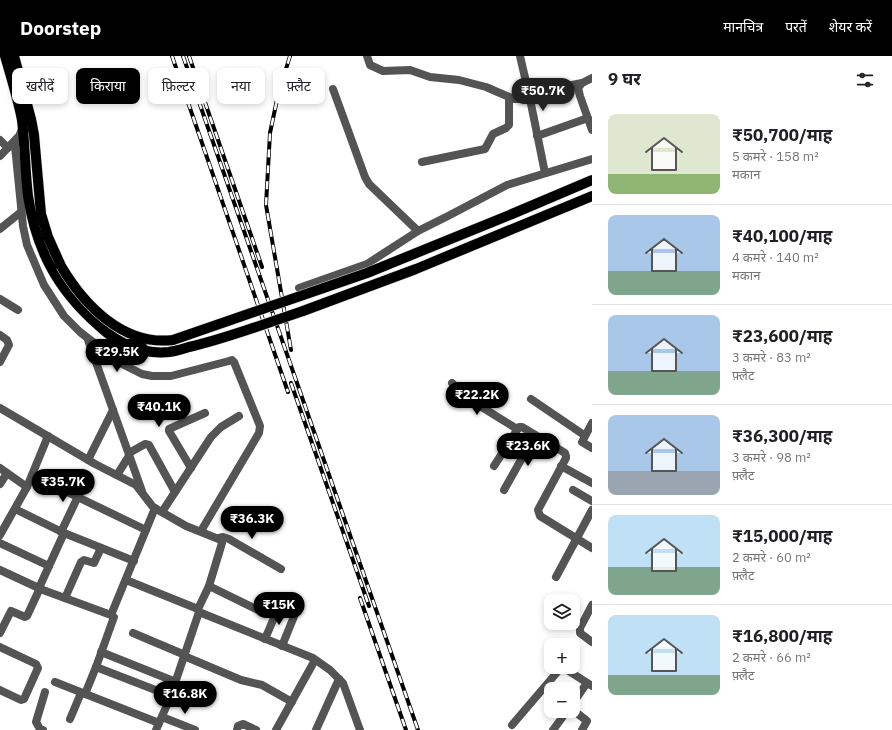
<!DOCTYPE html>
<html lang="hi">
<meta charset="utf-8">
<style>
body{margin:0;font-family:"IBM Plex Sans","Noto Sans Devanagari",sans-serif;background:#f2f2f2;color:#202124;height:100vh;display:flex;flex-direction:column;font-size:15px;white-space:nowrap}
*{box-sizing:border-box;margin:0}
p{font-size:13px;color:#757577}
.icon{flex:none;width:22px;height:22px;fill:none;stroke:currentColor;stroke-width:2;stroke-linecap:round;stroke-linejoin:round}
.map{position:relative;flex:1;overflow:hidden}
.sheet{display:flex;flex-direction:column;background:#fff;width:300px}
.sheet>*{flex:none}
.banner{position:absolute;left:12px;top:12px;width:380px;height:36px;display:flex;gap:8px}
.controls{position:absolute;left:544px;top:538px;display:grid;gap:8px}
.controls a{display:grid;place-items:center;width:36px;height:36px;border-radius:8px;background:#fff;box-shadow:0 2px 6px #0003;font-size:20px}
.price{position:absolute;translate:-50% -34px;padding:0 9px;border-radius:14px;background:#000;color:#fff;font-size:13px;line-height:26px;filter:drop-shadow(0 1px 2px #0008)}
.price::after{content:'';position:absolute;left:50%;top:24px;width:12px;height:9px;margin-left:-6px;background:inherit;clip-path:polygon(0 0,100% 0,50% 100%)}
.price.on{background:#222;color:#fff}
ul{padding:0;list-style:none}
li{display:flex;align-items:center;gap:12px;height:100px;padding:0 16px}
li+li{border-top:1px solid #e0e0e0}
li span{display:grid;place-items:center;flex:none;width:112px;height:80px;border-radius:8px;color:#555}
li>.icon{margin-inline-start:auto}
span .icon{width:48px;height:48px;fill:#fffc;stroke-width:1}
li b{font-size:17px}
h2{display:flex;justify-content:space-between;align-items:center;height:48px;padding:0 16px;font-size:17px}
.tag{padding:0 14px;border-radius:8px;background:#fff;box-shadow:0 2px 6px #0003;font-size:14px;line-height:36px}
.tag.on{background:#000;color:#fff}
header{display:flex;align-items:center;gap:24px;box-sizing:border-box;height:56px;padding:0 20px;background:#000;color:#fff}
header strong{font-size:19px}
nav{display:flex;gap:22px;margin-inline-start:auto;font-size:14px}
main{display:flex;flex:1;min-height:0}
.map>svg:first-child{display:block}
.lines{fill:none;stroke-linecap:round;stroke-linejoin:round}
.primary-casing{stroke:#dbdbdb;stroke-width:11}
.minor{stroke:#545454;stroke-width:8}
.primary{stroke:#000;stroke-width:10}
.rail-casing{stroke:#000;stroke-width:4}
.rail{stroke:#fff;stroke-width:2.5;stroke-dasharray:8;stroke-linecap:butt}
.primary-bridge-casing{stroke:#dbdbdb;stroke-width:11;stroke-linecap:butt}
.primary-bridge{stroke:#000;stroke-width:10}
</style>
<header>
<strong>Doorstep</strong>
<nav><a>मानचित्र</a><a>परतें</a><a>शेयर करें</a></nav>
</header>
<main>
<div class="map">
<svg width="592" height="674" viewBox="0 0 592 674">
<rect width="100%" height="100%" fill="#fff"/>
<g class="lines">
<defs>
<g id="primary">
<path d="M5,0C11,21 18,43 22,64C25,89 25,115 28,140C36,193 57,233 98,269C117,287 142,299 169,296C176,295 183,293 189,291C211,286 232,279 253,272"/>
<polyline points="14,0 31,63 34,79 41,158 48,181 61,210"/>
<polyline points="303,255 416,213 592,140"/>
</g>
</defs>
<use href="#primary" class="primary-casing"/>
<g class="minor">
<polyline points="367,0 370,9 383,15 410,14 430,21 459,24 486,31 514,43 521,43 530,42"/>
<polyline points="520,0 530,43 545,117"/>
<polyline points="592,22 582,27 578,32 580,40 592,74"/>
<polyline points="333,33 365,121 369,128 418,175"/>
<polyline points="530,43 567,30 582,27"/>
<polyline points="22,73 15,90 23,170 27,189 44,229 64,260 80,276 120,307 142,318 152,320 171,320 229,305 232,304 234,306 260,370 259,377 201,475"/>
<polyline points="537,80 588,62"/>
<polyline points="0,84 8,92"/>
<polyline points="0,100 17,82"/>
<polyline points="422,106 485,93 493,78 506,72 509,69 509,42"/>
<polyline points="0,173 21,156"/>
<polyline points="299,232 367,208 418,175 448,160 507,129 592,103"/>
<polyline points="0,243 18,254"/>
<polyline points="0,279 7,284 9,289 0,306"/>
<polyline points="88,284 142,435"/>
<polyline points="452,327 472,345 517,373"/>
<polyline points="531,343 584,379"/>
<polyline points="0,352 95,408 136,429 153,451 186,470 221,484 222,487 209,530 198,553 199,556 313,602 330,614 343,627 360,674"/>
<polyline points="592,367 582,386 592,392"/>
<polyline points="129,397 145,388 149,389 175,436"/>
<polyline points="88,404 113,354"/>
<polyline points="494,410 519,371 522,371 565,397 566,400 566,402 538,454 540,460 592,492"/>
<polyline points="561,410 592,427"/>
<polyline points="0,412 27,431"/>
<polyline points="191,412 169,375 169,373 205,357"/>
<polyline points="32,419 146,474"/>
<polyline points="117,419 129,400"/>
<polyline points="0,428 7,417"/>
<polyline points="504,434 535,379"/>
<polyline points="573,434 592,445"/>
<polyline points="15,453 64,477 134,505"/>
<polyline points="162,456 211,381 221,371 239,360"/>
<polyline points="61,476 84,428"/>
<polyline points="0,479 27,431 48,380"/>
<polyline points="219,482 223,481 229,483 281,513"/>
<polyline points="0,487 49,510"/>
<polyline points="0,514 43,534 111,559 114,561 96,611 85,638"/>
<polyline points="556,521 592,454"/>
<polyline points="126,524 198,553"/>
<polyline points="209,530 264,557"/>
<polyline points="39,532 64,477"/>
<polyline points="65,542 81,506 84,504 94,507 101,492"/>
<polyline points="592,549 580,572 580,577 592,586"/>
<polyline points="111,559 155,452"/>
<polyline points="0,577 11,555 25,561 27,560 40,532"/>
<polyline points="133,577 185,599"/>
<polyline points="265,583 279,550"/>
<polyline points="282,590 295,558"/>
<polyline points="0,591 36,608 38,612 24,643 21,644 0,634"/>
<polyline points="101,596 176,626"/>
<polyline points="184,600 241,624 262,629 292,646"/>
<polyline points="96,611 171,640"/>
<polyline points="55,626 159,667"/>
<polyline points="573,647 587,627"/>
<polyline points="573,654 587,665 582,674"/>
<polyline points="162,661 195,674"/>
<polyline points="70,663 81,637"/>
<polyline points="512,669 559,614 564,612 592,630"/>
<polyline points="43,674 40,673 36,666 45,636"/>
<polyline points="156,674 170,642 199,556"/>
<polyline points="237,674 238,670 243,668 256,674"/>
<polyline points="276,674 315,604"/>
<polyline points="316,674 339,623"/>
<polyline points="553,674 567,655"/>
</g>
<use href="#primary" class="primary"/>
<defs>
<g id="rail">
<polyline points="172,0 288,336"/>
<polyline points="183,0 418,674"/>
<polyline points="189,0 262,211"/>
<polyline points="290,0 278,39 270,77 266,149 291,294"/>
<polyline points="291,327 369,550"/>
<polyline points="360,542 406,674"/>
</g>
</defs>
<use href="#rail" class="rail-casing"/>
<use href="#rail" class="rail"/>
<defs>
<g id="primary-bridge">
<path d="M61,210C84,249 123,290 173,284L367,217L512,158L592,124"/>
<polyline points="253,272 303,255"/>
</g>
</defs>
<use href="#primary-bridge" class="primary-bridge-casing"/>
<use href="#primary-bridge" class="primary-bridge"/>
</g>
</svg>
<div class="controls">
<a><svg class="icon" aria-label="layers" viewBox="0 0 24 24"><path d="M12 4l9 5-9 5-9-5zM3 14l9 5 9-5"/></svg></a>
<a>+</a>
<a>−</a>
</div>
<b class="price on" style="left:543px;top:56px">₹50.7K</b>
<b class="price" style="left:117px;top:317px">₹29.5K</b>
<b class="price" style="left:477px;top:360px">₹22.2K</b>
<b class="price" style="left:159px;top:372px">₹40.1K</b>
<b class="price" style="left:528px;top:411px">₹23.6K</b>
<b class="price" style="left:63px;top:447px">₹35.7K</b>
<b class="price" style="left:252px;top:484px">₹36.3K</b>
<b class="price" style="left:279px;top:570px">₹15K</b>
<b class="price" style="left:185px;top:659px">₹16.8K</b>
<div class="banner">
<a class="tag">खरीदें</a>
<a class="tag on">किराया</a>
<a class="tag">फ़िल्टर</a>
<a class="tag">नया</a>
<a class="tag">फ़्लैट</a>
</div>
</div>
<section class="sheet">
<h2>9 घर<svg class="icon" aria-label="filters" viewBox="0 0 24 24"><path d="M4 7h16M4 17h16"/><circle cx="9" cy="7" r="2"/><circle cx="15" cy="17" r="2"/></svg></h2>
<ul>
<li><span style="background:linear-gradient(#dfe7d0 75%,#8fb573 0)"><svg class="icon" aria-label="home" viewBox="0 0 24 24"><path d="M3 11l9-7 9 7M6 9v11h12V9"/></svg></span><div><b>₹50,700/माह</b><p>5 कमरे · 158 m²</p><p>मकान</p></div></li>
<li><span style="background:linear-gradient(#a9c7e8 70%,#7fa58c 0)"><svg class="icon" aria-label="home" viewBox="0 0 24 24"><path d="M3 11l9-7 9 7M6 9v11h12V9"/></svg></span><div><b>₹40,100/माह</b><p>4 कमरे · 140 m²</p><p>मकान</p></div></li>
<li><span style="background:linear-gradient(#a9c7e8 70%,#7fa58c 0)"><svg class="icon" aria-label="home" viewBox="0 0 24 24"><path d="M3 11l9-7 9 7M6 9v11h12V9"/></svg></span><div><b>₹23,600/माह</b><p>3 कमरे · 83 m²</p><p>फ़्लैट</p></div></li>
<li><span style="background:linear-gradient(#a9c7e8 70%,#9aa5b1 0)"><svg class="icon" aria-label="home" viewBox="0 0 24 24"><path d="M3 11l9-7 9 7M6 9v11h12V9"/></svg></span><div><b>₹36,300/माह</b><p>3 कमरे · 98 m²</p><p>फ़्लैट</p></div></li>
<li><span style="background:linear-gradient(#bfe0f5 65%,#7fa58c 0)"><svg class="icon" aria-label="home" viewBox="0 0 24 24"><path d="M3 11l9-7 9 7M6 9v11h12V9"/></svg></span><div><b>₹15,000/माह</b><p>2 कमरे · 60 m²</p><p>फ़्लैट</p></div></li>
<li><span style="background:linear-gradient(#bfe0f5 75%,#7fa58c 0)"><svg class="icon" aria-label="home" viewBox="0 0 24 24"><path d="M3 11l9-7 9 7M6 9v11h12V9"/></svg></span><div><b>₹16,800/माह</b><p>2 कमरे · 66 m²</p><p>फ़्लैट</p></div></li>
</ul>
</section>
</main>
